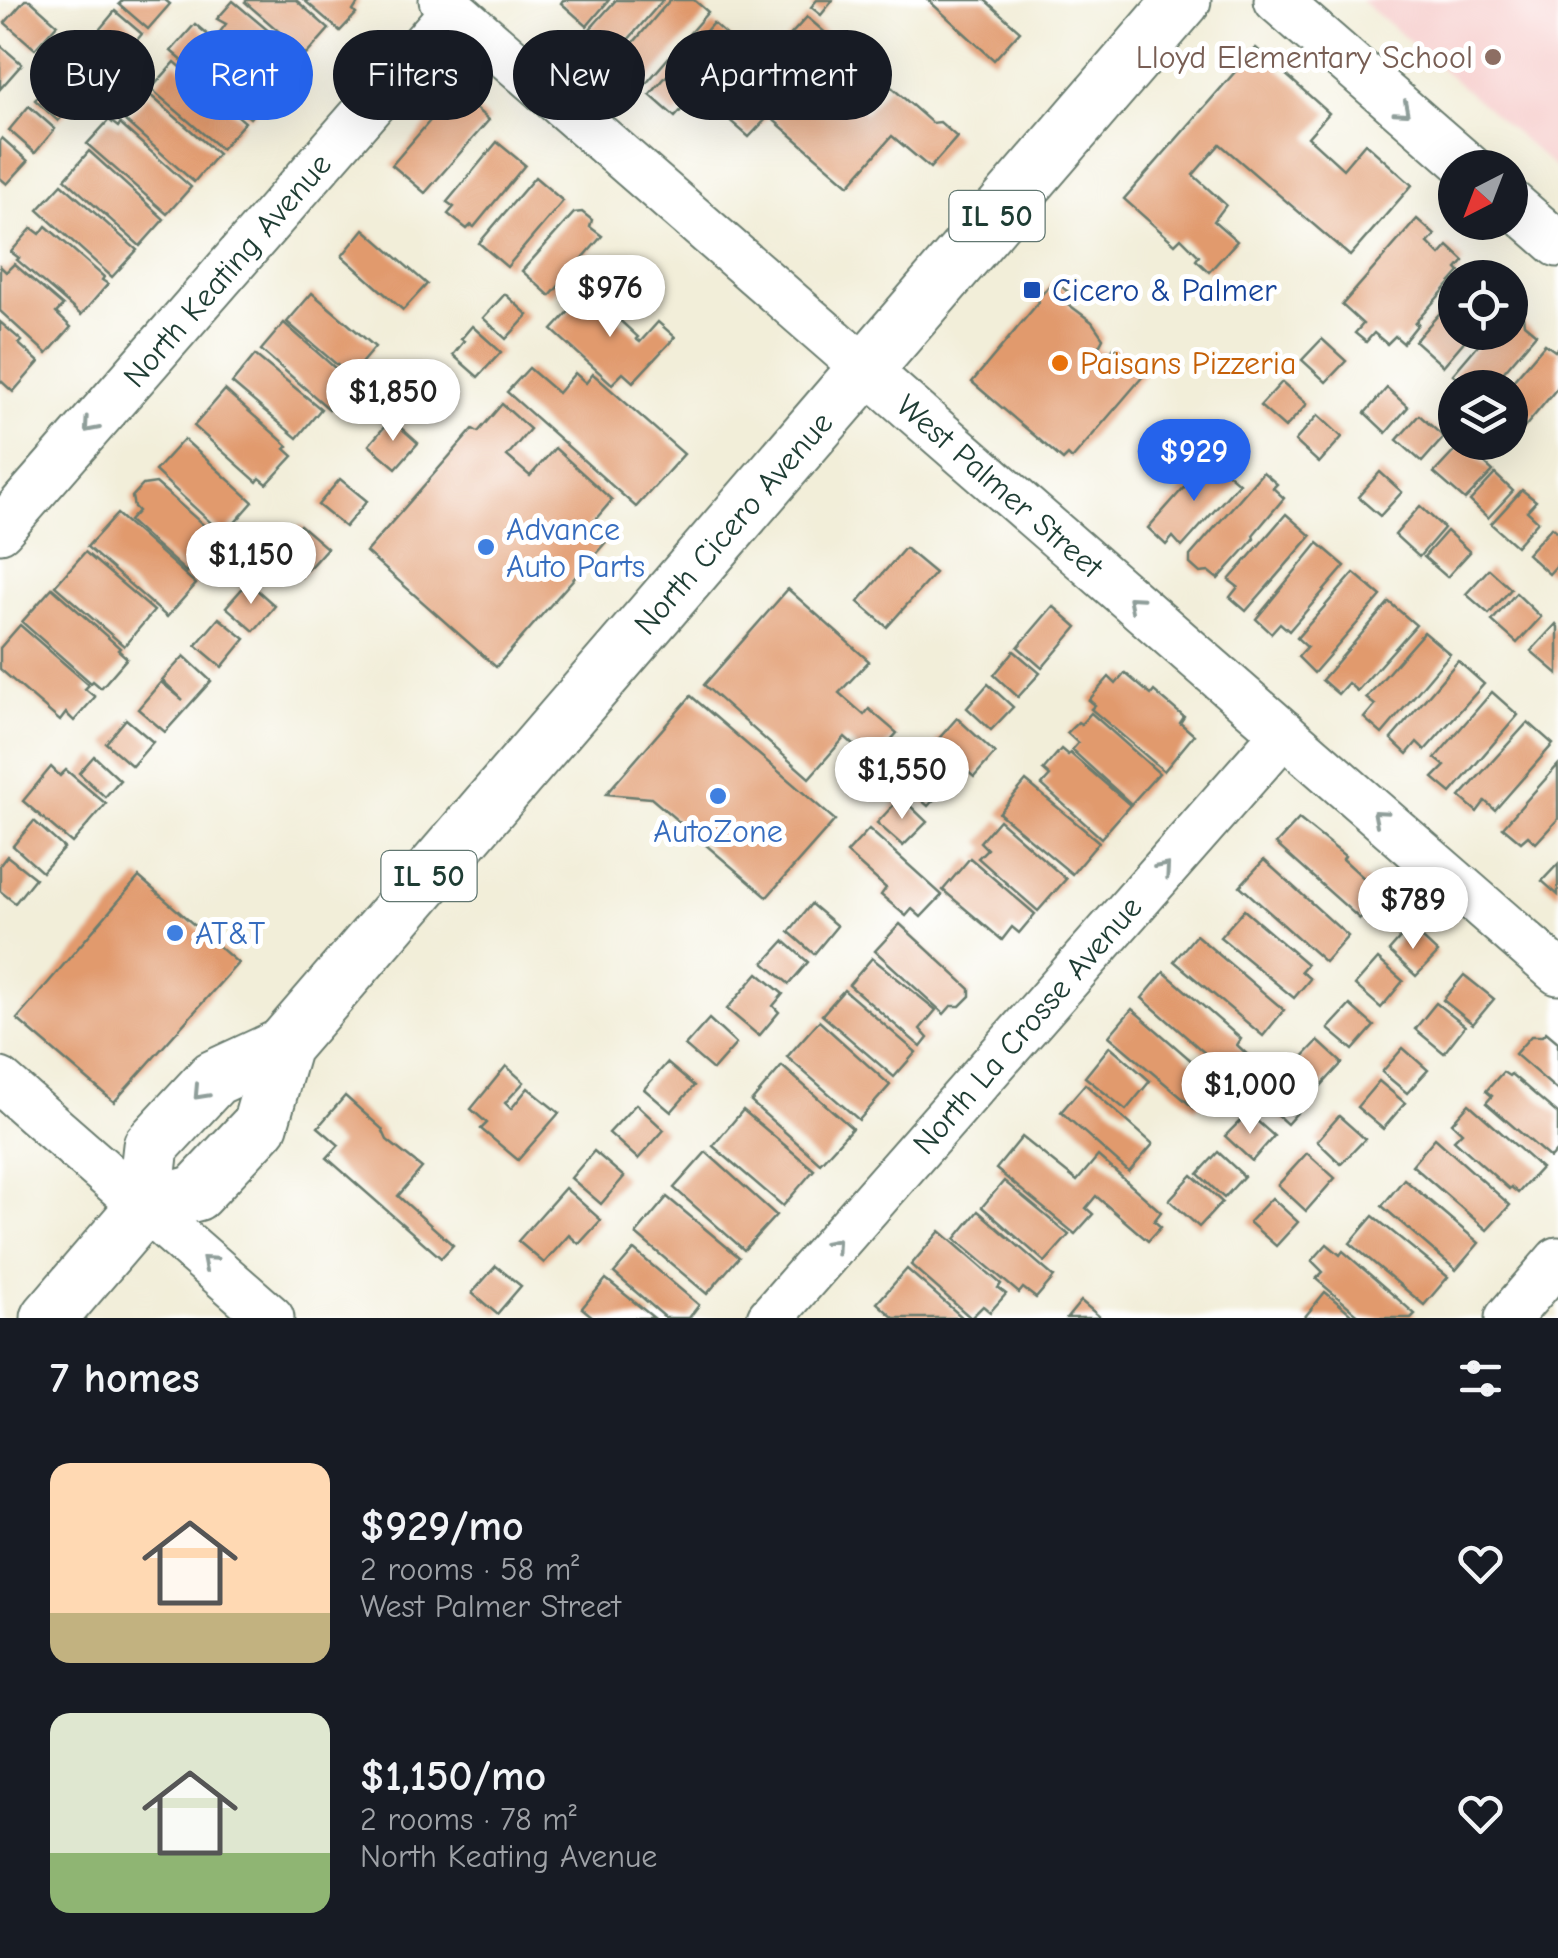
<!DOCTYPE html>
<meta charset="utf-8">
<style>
body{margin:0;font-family:"Comic Neue",sans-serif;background:#242831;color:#f1f3f6;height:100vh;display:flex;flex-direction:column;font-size:38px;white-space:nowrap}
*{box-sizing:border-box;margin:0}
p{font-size:32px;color:#9ea1a6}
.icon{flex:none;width:55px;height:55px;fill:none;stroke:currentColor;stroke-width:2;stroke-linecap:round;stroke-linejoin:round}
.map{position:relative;height:1318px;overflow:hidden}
.details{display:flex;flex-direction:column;background:#171b24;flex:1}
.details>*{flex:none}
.hud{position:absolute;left:30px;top:30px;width:1000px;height:90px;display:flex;gap:20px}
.needle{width:65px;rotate:222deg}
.buttons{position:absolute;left:1438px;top:150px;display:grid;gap:20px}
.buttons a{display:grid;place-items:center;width:90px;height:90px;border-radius:50%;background:#171b24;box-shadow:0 10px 40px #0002;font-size:50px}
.price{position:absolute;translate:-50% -85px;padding:0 22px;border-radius:35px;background:#fff;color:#222;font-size:32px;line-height:65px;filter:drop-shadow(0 2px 5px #0008)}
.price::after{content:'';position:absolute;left:50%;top:60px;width:30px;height:22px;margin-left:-15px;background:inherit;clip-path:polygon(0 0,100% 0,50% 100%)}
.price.current{background:#2563eb;color:#fff}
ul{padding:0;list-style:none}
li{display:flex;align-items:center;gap:30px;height:250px;padding:0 50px}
li span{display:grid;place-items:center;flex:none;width:280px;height:200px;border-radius:20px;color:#555}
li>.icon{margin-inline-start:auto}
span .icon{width:120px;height:120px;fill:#fffc;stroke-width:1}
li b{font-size:42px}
h2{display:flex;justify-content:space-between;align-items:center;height:120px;padding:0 50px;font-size:42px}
.chip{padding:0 35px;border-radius:45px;background:#171b24;box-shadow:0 10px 40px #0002;font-size:35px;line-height:90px}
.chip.current{background:#2563eb;color:#fff}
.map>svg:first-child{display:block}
.built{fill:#f7d0cf}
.building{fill:#e19a6d}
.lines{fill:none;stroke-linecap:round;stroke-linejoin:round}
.minor-casing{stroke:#697b6e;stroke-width:49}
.major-casing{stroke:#697b6e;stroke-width:59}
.minor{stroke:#fff;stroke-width:45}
.major{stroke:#fff;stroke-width:55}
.oneway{stroke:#8f9e9a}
.education-dot{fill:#8d6e63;stroke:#fff;stroke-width:4}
.transit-dot{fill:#1a4fb4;stroke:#fff;stroke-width:4}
.food-dot{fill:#e8710a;stroke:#fff;stroke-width:4}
.shop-dot{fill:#3f7fe0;stroke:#fff;stroke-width:4}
.labels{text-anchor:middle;stroke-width:10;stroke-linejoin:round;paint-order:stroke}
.shield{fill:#fff;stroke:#627771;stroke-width:2.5}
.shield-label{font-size:30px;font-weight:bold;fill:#1f3d34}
.education-label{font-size:32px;fill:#785e54;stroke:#fff;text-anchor:end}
.street-label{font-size:32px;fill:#1f3d34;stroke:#fff}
.transit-label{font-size:32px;fill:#164399;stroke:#fff;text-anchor:start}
.food-label{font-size:32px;fill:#c56008;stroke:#fff;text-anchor:start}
.shop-label{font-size:32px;fill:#366cbe;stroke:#fff;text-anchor:start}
</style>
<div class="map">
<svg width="1558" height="1318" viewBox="0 0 1558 1318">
<rect width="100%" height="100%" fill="#fff"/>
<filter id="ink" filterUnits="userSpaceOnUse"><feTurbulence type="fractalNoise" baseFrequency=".01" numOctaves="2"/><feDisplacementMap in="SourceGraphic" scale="20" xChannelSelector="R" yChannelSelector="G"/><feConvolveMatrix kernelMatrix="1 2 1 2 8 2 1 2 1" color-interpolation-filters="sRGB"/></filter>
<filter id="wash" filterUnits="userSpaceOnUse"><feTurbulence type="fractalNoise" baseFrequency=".0048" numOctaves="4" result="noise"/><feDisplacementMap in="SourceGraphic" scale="40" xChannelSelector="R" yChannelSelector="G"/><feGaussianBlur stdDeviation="2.25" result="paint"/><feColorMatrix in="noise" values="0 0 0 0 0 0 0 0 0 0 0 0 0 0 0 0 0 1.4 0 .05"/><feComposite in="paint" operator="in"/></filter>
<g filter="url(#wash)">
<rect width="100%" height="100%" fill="#f2eed9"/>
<polygon class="built" points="1361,0 1558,0 1558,170 1495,115"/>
<g id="blocks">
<g class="building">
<polygon points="25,0 30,0 57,24 35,49 5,23"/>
<polygon points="123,0 165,0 170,4 148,29 119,4"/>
<polygon points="247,0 296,0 329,29 306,55 245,2"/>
<polygon points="304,0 360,0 353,11 356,14 340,31"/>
<polygon points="563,0 609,0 587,26 561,3"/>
<polygon points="616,0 663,0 612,58 587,37 592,31 590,29"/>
<polygon points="670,0 694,0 708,12 644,86 619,65 624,58 622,56"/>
<polygon points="817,0 833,0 821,15 811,7"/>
<polygon points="928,0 985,0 1020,31 994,60"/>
<polygon points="233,1 303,60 279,88 217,36 226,24 217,19"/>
<polygon points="115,11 142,34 121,59 94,36"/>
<polygon points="807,17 872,73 850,98 865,113 889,85 932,123 940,122 957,137 930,168 892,136 849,185 769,116 749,137 719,111 758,67 768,68 779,78 800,54 785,41"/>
<polygon points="713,23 738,45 675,117 650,95"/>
<polygon points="195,24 273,90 250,118 171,51"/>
<polygon points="88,44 114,68 90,94 64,71"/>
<polygon points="0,45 22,64 0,89"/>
<polygon points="1256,48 1329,113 1308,137 1343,169 1365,143 1412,185 1350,256 1220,144 1193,175 1226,205 1214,221 1237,241 1209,272 1196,260 1199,256 1181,238 1175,244 1124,199"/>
<polygon points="175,62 245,122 221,149 151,89"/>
<polygon points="60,74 82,96 58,121 35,100"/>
<polygon points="149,94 218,154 194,182 125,121"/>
<polygon points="447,101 460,112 469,103 489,120 425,193 392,165"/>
<polygon points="29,106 55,129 35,153 9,130"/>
<polygon points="109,120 118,127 120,124 191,187 167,214 87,144"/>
<polygon points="2,138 28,161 7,184 0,178 0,141"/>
<polygon points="497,142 525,165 474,227 471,225 467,229 448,214 454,207 447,202"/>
<polygon points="89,151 164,219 140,246 65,179"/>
<polygon points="535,177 563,201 507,267 479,243"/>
<polygon points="62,184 137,250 112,277 38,210"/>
<polygon points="582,212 592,220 590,227 602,236 550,296 522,271 574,213"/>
<polygon points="1417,219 1435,235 1428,243 1440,255 1448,246 1464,261 1457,269 1460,272 1415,323 1418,324 1403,343 1395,336 1387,344 1374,333 1366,342 1355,333 1363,324 1342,305"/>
<polygon points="46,226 104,277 102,280 108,284 81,315 17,260 19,258 11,252 32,228 40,234"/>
<polygon points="364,229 427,284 403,310 342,256"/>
<polygon points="14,264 63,306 56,313 71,327 47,354 0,311 0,266 6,272"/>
<polygon points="1054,280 1074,297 1068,304 1092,322 1103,338 1097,350 1109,353 1114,347 1145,374 1072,459 1068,455 1063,460 972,382 1039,302 1038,299"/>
<polygon points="588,291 638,337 636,339 640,342 658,322 675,337 633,382 623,373 612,384 552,330"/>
<polygon points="312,293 375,347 350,376 287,322"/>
<polygon points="505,294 528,315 506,339 483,318"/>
<polygon points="1455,296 1455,332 1472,332 1443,366 1415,341"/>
<polygon points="1510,310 1516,310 1523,316 1524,324 1536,334 1490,388 1469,388 1453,374 1489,332 1510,332"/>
<polygon points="0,322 22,341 19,344 39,362 13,392 0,380"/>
<polygon points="284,323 352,383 329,409 261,350"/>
<polygon points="472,326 501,352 478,377 453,355 464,341 461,339"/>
<polygon points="1322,339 1346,361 1326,382 1302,360"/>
<polygon points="1545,344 1555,351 1558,348 1558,387 1519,434 1510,426 1510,388 1507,388"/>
<polygon points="255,355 321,409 297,438 232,383"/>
<polygon points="529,368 558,393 575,373 586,383 593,374 684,454 636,507 507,392"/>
<polygon points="1282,382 1307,404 1285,428 1260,406"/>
<polygon points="1387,388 1408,407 1386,433 1365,413"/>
<polygon points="225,390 288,446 285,449 293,456 267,484 260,478 257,482 194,426"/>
<polygon points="502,404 530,429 507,456 530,476 555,448 612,500 588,528 606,542 496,667 366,552 473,429 478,432"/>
<polygon points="1318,415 1342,437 1319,463 1295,441"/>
<polygon points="1419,415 1444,437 1422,462 1397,440"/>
<polygon points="391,419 418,443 396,468 369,445"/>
<polygon points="184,439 253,502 224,535 155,471"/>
<polygon points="1462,443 1493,471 1465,500 1434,473"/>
<polygon points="1210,458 1239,483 1182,547 1173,537 1166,545 1148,528"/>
<polygon points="1263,472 1277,484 1273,488 1284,498 1253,535 1254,539 1218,579 1209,572 1200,573 1190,564 1190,556"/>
<polygon points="1380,472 1402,492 1380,516 1358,497"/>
<polygon points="1495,474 1513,491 1488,518 1470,501"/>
<polygon points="340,479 367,501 345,527 318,505"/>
<polygon points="156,483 225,544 196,575 188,569 186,572 129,521 138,511 134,507 132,497 143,485"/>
<polygon points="1522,490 1536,501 1527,511 1538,521 1516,546 1491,524"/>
<polygon points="1420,506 1444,528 1419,557 1395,535"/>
<polygon points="117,514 196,584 167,617 87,547"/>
<polygon points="1286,514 1311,536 1246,611 1230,597 1238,587 1229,580"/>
<polygon points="300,525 327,548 301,577 275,554"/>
<polygon points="1552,527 1558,532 1558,564 1549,574 1527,554"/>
<polygon points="1447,531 1470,552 1447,577 1424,557"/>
<polygon points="1318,543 1345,566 1289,631 1280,623 1271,633 1256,619"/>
<polygon points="905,548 935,573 887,627 858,602"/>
<polygon points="85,552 154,611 124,646 55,586"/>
<polygon points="1489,569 1511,589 1489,614 1466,594"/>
<polygon points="1354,573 1381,596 1314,673 1298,657 1307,647 1297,638"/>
<polygon points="248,582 275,606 254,631 226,607"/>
<polygon points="52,588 120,648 118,650 127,658 101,688 93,681 91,683 22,622"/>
<polygon points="788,589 869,661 839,693 864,715 869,709 897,733 872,761 845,737 809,778 704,685"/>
<polygon points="1516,593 1541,617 1517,643 1492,621"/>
<polygon points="1389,602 1416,625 1357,691 1348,683 1338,694 1322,680"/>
<polygon points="1053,606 1077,627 1042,668 1018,647"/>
<polygon points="219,618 245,639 222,667 196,645"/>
<polygon points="1556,624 1558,627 1558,674 1531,651"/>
<polygon points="20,625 89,685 85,689 95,697 74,721 66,713 60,721 0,669 0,648"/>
<polygon points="1424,632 1450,654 1382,734 1364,718 1375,705 1366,698"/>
<polygon points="1014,651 1040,673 1018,697 994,675"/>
<polygon points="184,656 211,681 165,732 138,709 161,682 183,700 162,680"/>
<polygon points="1458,661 1484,684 1425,750 1417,742 1407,754 1391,739"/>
<polygon points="1125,673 1151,695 1154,691 1184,717 1180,723 1194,735 1164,771 1091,709 1095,705 1089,700 1109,677 1116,684"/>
<polygon points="988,684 1013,707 991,730 967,708"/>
<polygon points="1492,692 1518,715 1451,793 1433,778 1445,766 1435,758"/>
<polygon points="691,696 835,820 767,897 651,798 606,794"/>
<polygon points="1091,713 1159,773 1131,804 1072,750 1078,743 1067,733 1078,722 1081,724"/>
<polygon points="957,718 995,753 974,777 935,743"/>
<polygon points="126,719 153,742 132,766 106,743"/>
<polygon points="1528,722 1553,744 1495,810 1485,801 1477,812 1460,797"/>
<polygon points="1061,749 1068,755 1070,753 1130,805 1101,838 1042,785 1050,776 1043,770"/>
<polygon points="922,753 952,780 928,806 898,780"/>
<polygon points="94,756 120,780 105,797 79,773"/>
<polygon points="1558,765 1558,819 1536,843 1528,836 1521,842 1503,827"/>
<polygon points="51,767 60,776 66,770 106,804 72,843 23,801"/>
<polygon points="1026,781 1099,842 1072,874 999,813"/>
<polygon points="901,797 927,822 903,846 877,823"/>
<polygon points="1299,819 1345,856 1343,859 1378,891 1373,896 1378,900 1360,919 1276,844"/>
<polygon points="999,820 1066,879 1038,911 978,858 987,849 980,842"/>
<polygon points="34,821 64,848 42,872 13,846"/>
<polygon points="869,829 942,895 921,917 912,909 906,916 881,895 886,888 847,853"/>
<polygon points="7,856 35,878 15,903 0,891 0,865"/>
<polygon points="970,858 1035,914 1019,933 1012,927 1002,940 943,890"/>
<polygon points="1264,860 1348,936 1325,962 1240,886"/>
<polygon points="1558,864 1558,895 1542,881"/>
<polygon points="139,877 238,963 114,1102 17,1019"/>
<polygon points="811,904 837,926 814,954 789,932"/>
<polygon points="1244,910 1307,964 1301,971 1310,979 1294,998 1220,937"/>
<polygon points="900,924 970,989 970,996 960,1006 951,1006 944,1014 875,951"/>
<polygon points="1410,927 1438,953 1416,976 1389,951"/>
<polygon points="1196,935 1284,1010 1263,1036 1174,961"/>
<polygon points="784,941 808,962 789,984 764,963"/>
<polygon points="872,958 936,1010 920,1029 928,1038 921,1047 849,985"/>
<polygon points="1378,959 1403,981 1381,1008 1355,985"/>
<polygon points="1164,972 1241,1039 1237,1045 1249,1056 1231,1076 1142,998"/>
<polygon points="758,973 783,994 773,1006 779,1012 759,1036 727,1009"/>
<polygon points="1464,975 1494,999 1473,1024 1443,1000"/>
<polygon points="844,990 916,1052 894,1077 822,1015"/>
<polygon points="1436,1003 1465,1026 1444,1053 1415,1029"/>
<polygon points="1350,1005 1374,1026 1353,1050 1328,1029"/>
<polygon points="1132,1009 1217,1083 1195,1109 1109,1036"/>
<polygon points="709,1019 736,1044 713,1070 685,1046"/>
<polygon points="819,1021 890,1085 859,1120 787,1057"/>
<polygon points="1546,1032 1558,1042 1558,1091 1515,1054 1531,1036 1542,1036"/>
<polygon points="1318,1041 1342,1063 1320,1087 1296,1064"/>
<polygon points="1110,1046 1150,1081 1126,1110 1085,1077"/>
<polygon points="1403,1048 1428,1070 1407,1093 1382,1072"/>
<polygon points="667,1063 694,1086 671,1112 644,1089"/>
<polygon points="506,1066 524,1082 505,1103 511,1109 528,1088 559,1113 518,1160 481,1129 487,1123 471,1109"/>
<polygon points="782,1066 852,1128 820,1163 751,1102"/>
<polygon points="1283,1071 1311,1097 1287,1124 1258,1098"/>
<polygon points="1503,1072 1509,1076 1511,1074 1558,1114 1558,1149 1550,1158 1486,1103 1492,1096 1486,1091"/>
<polygon points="1379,1081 1405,1103 1383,1129 1357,1107"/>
<polygon points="1085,1084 1153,1144 1129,1172 1061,1112"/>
<polygon points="345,1096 382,1129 387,1140 422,1168 398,1196 453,1245 441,1258 327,1158 339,1145 318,1127"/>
<polygon points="636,1104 664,1130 638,1159 609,1133"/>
<polygon points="1469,1104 1541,1168 1518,1193 1511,1187 1509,1189 1454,1140 1462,1132 1452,1123"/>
<polygon points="743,1110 814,1170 783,1206 713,1146"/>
<polygon points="1248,1113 1274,1136 1252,1161 1225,1136"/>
<polygon points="1339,1116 1365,1139 1341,1164 1317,1141"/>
<polygon points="1022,1137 1077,1181 1098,1156 1161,1212 1154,1221 1161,1227 1148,1241 1096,1196 1086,1208 1093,1214 1075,1234 996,1169"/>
<polygon points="1435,1138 1510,1205 1487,1230 1412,1165"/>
<polygon points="594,1151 624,1177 601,1204 571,1178"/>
<polygon points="706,1152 776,1215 744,1250 674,1188"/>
<polygon points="1218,1152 1244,1176 1224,1198 1198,1174"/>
<polygon points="1307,1153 1335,1178 1306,1211 1278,1185"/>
<polygon points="1192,1175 1222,1202 1199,1227 1169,1200"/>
<polygon points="1404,1179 1479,1243 1456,1270 1382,1206"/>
<polygon points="1004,1181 1069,1235 1045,1262 982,1207"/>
<polygon points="565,1188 601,1220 579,1244 569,1235 544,1263 518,1241"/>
<polygon points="667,1197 739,1257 707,1294 636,1234"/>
<polygon points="1272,1198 1298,1222 1276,1246 1249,1222"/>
<polygon points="978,1211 1054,1277 1036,1298 1023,1288 1019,1293 955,1239"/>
<polygon points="1373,1216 1448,1277 1424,1305 1350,1243"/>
<polygon points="940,1231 1001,1284 998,1288 1006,1294 990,1312 983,1306 971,1318 911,1265"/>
<polygon points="1327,1244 1340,1255 1343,1251 1415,1314 1411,1318 1362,1318 1316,1279 1323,1272 1312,1261"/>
<polygon points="634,1250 699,1305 689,1318 666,1318 614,1273"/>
<polygon points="496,1266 521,1286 497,1314 472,1293"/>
<polygon points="907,1269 963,1318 894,1318 877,1303"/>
<polygon points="606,1279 654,1318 594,1318 582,1308"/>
<polygon points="1325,1292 1356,1318 1304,1318"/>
<polygon points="1081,1301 1101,1318 1067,1318"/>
</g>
</g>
</g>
<g filter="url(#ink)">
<use href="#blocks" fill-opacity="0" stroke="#697b6e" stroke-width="2.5"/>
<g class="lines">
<defs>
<g id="minor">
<polyline points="442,0 1558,972"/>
<polyline points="1277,0 1470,168"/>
<polyline points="1510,202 1558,244"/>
<polyline points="0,530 454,10"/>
<polyline points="0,1081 271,1318"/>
<polyline points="770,1318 1284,733"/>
<polyline points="1508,1318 1558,1260"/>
</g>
<g id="major">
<polyline points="144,1207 196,1193 260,1125 283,1046 1183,0"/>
<polyline points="49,1318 144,1207 151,1146 214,1078 283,1046"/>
</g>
</defs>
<use href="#minor" class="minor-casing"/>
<use href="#major" class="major-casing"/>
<use href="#minor" class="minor"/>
<use href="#major" class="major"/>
</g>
<defs><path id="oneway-chevron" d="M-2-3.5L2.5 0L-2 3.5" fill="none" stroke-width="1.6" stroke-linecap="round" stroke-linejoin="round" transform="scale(2.5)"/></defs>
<g class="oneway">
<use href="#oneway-chevron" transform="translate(1403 110) rotate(41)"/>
<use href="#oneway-chevron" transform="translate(90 426) rotate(131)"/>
<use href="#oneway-chevron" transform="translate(1134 602) rotate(-139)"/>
<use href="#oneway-chevron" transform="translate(1379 816) rotate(-139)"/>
<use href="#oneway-chevron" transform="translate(1164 869) rotate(-49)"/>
<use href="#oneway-chevron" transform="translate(200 1093) rotate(133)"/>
<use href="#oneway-chevron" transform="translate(834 1245) rotate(-49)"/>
<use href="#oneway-chevron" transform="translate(208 1262) rotate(-139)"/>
</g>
</g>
<circle class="education-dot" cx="1493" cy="57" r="10"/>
<rect class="transit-dot" x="1022" y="280" width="20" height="20" rx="5"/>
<circle class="food-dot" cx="1060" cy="363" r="10"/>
<g class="shop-dot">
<circle cx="486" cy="547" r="10"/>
<circle cx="718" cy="796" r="10"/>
<circle cx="175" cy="933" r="10"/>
</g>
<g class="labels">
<g class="shield">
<rect x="949.5" y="191" width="95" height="50" rx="8"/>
<rect x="381.5" y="851" width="95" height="50" rx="8"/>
</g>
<g class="shield-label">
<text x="997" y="226">IL 50</text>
<text x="429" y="886">IL 50</text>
</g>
<g class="education-label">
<text x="1473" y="68">Lloyd Elementary School</text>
</g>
<g class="street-label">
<text transform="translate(227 270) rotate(-49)" y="11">North Keating Avenue</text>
<text transform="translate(1000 486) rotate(41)" y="11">West Palmer Street</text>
<text transform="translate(733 523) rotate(-49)" y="11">North Cicero Avenue</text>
<text transform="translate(1027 1025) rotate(-49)" y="11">North La Crosse Avenue</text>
</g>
<g class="transit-label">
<text x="1052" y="301">Cicero &amp; Palmer</text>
</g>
<g class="food-label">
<text x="1080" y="374">Paisans Pizzeria</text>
</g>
<g class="shop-label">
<text x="506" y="540">Advance<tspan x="506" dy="37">Auto Parts</tspan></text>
<text x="718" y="842" text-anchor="middle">AutoZone</text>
<text x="195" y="944">AT&amp;T</text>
</g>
</g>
</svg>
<div class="buttons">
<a><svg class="needle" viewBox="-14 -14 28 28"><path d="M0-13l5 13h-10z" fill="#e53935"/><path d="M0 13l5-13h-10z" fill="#9ea1a6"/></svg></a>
<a><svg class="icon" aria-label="locate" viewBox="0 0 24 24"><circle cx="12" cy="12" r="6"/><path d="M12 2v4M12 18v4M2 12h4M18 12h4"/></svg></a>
<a><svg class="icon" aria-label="layers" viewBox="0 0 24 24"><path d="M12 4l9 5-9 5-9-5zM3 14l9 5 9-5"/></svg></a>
</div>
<b class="price" style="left:610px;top:340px">$976</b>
<b class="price" style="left:393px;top:444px">$1,850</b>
<b class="price current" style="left:1194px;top:504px">$929</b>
<b class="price" style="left:251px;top:607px">$1,150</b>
<b class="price" style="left:902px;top:822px">$1,550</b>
<b class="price" style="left:1413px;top:952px">$789</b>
<b class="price" style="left:1250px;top:1137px">$1,000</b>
<div class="hud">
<a class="chip">Buy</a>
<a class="chip current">Rent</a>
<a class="chip">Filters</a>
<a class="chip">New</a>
<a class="chip">Apartment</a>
</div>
</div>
<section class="details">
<h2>7 homes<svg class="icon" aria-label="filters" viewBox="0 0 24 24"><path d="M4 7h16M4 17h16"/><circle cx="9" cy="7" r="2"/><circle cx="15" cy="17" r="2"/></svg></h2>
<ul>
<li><span style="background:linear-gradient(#ffd9b3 75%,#c2b280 0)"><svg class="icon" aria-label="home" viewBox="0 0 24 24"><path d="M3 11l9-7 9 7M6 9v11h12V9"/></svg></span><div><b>$929/mo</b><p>2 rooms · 58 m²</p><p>West Palmer Street</p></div><svg class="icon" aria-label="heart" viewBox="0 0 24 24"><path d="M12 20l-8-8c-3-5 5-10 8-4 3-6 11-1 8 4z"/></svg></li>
<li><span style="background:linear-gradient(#dfe7d0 70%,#8fb573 0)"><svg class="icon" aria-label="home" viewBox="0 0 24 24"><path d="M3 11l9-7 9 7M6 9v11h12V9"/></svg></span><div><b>$1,150/mo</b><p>2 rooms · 78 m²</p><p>North Keating Avenue</p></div><svg class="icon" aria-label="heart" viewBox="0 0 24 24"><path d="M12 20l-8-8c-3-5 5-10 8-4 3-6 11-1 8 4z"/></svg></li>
</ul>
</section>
